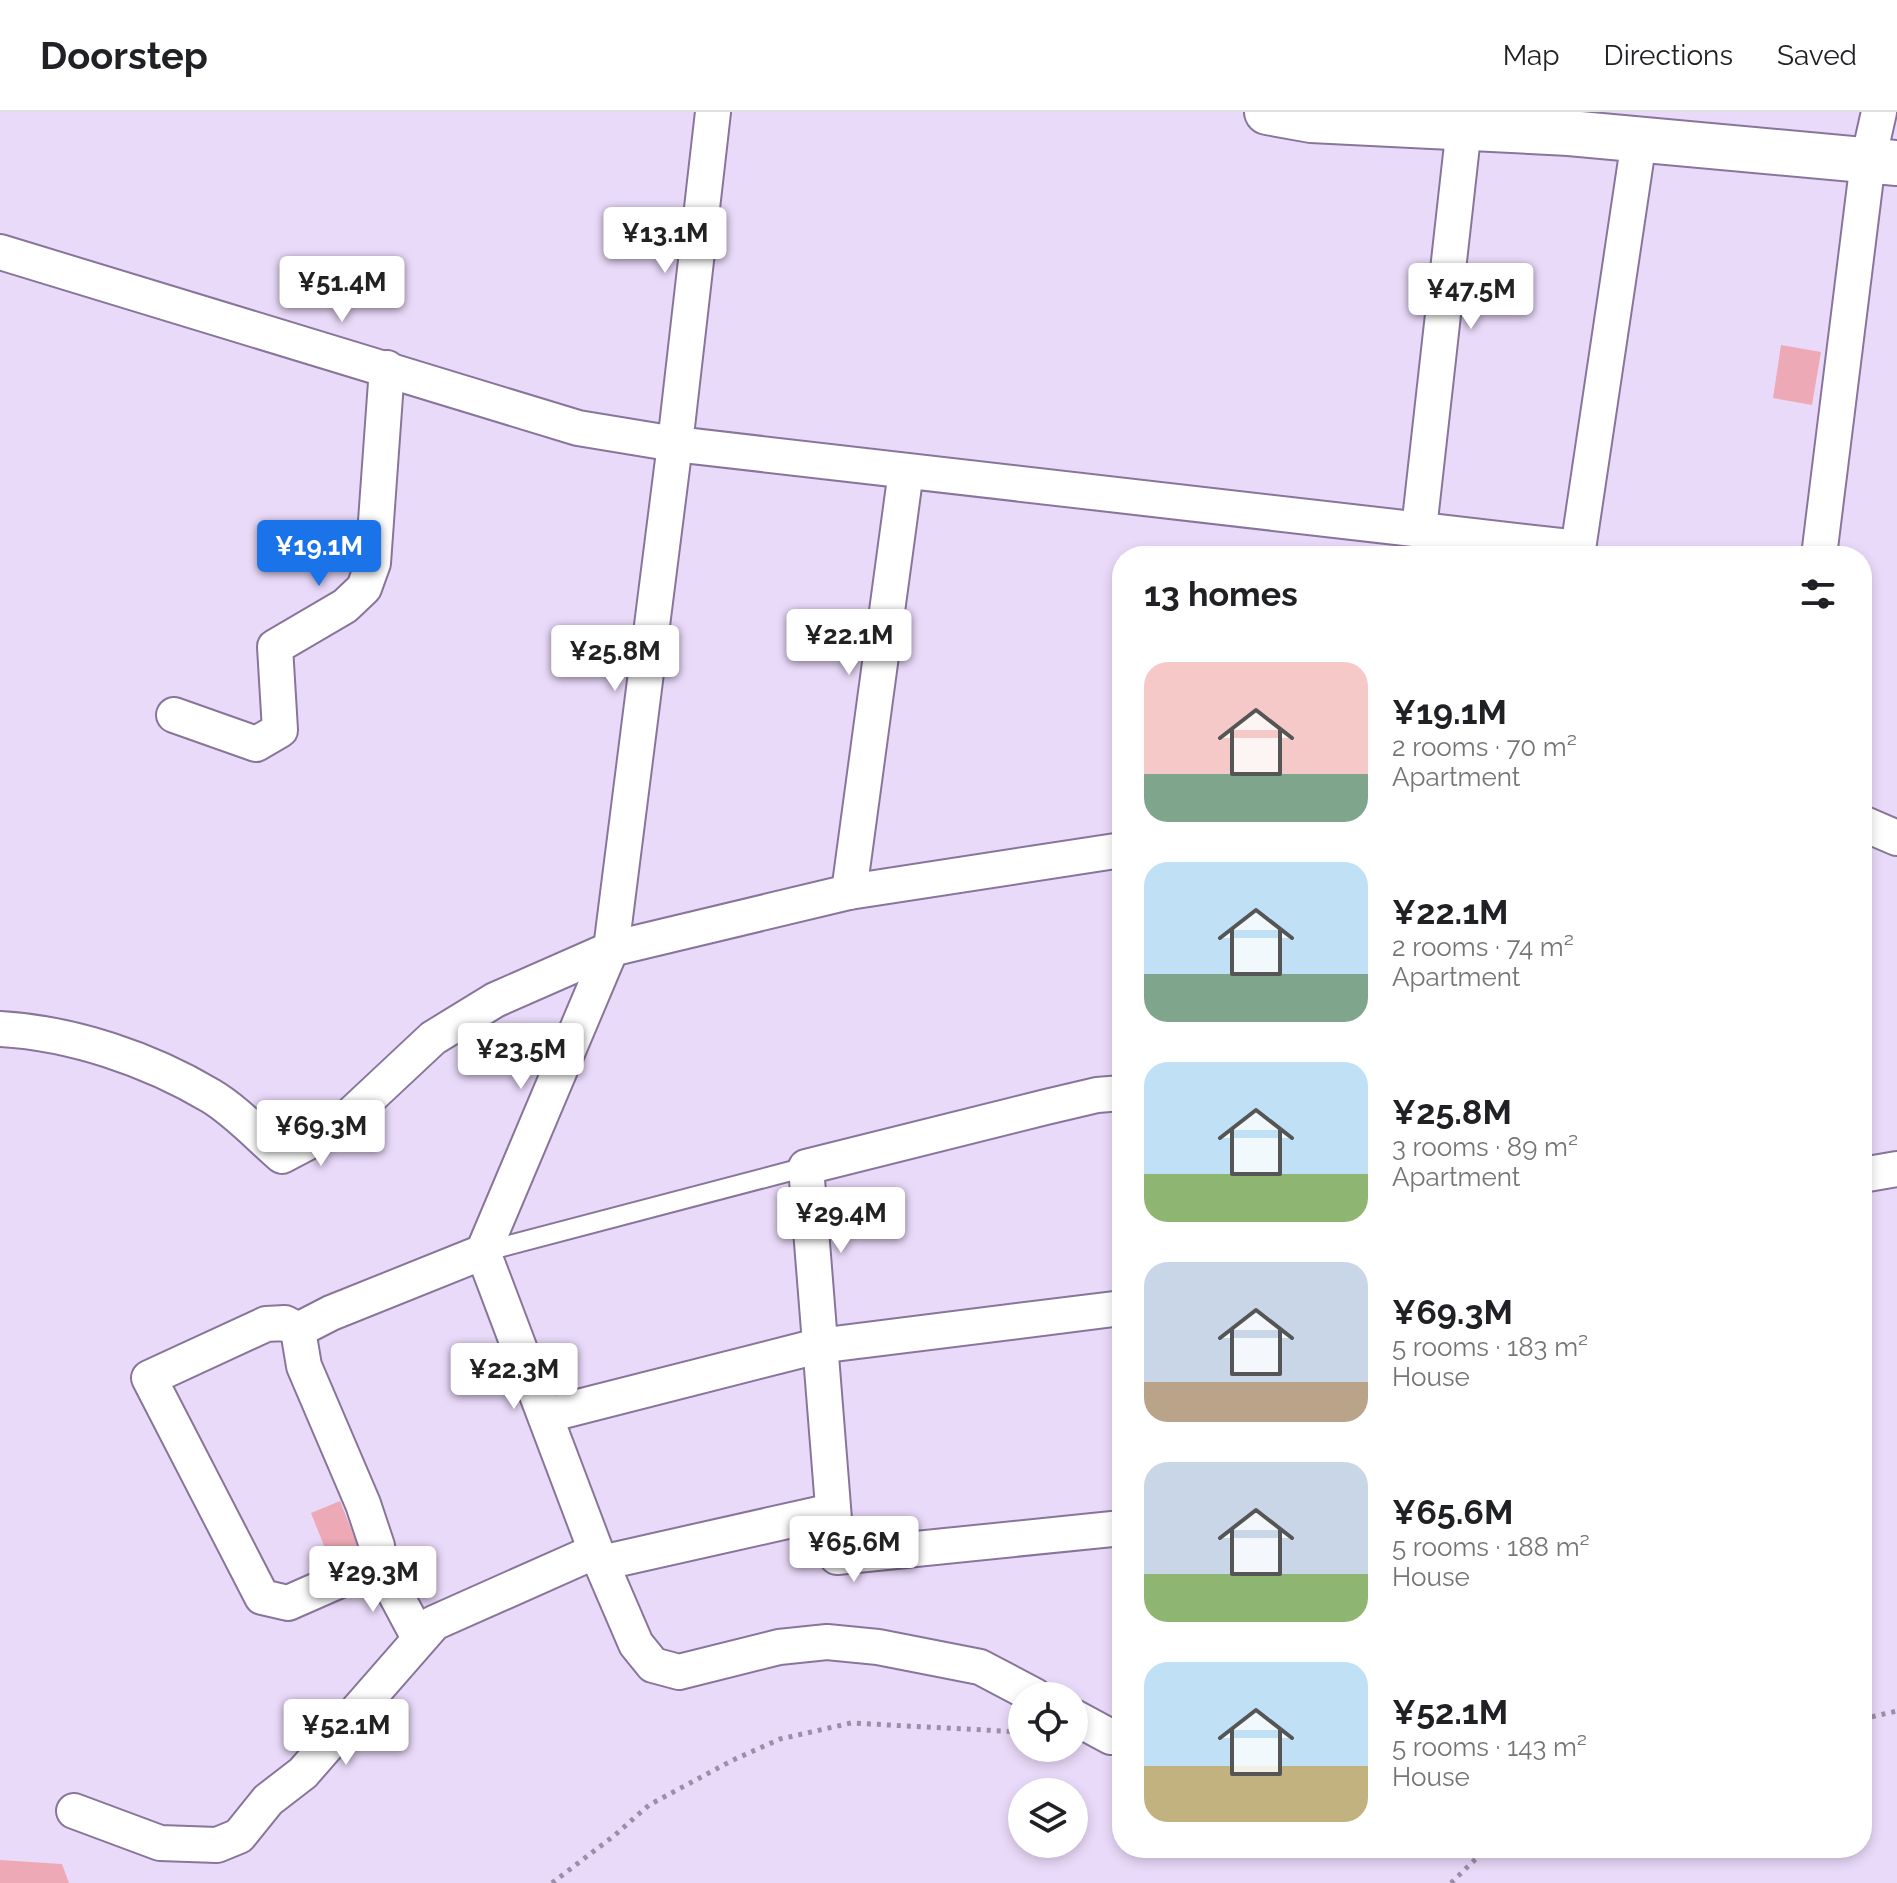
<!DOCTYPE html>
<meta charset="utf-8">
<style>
body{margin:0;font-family:Raleway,sans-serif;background:#f6f6f6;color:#202124;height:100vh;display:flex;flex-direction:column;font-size:30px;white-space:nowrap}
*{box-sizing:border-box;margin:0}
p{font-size:26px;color:#757577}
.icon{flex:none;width:44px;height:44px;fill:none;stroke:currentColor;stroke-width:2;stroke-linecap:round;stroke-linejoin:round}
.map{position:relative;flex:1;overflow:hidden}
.drawer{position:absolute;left:1112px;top:434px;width:760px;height:1312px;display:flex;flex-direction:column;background:#fff;border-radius:32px;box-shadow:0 4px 12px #0003}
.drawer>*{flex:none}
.controls{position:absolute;left:1008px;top:1570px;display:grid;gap:16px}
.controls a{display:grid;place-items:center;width:80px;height:80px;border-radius:50%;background:#fff;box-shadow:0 4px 12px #0003;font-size:40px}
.price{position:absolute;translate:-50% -68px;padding:0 18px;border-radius:8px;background:#fff;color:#222;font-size:26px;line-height:52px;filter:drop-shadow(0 2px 4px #0008)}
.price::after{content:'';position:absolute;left:50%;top:48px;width:24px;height:18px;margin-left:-12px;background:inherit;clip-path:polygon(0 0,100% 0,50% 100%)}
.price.current{background:#1a73e8;color:#fff}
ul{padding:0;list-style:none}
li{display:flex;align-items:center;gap:24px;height:200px;padding:0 32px}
li span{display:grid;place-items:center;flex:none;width:224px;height:160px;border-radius:24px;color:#555}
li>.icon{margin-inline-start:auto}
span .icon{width:96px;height:96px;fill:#fffc;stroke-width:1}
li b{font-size:34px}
h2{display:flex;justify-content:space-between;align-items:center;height:96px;padding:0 32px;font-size:34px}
header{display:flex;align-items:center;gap:48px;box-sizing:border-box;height:112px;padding:0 40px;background:#fff;border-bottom:2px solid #e0e0e0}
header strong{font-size:38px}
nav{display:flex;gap:44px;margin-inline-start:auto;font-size:28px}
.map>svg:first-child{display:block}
.green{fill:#edaab6}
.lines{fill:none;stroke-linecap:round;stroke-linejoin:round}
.lane-casing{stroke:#88769a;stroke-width:22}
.street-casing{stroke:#88769a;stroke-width:38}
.secondary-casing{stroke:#88769a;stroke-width:48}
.path{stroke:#9b8fa8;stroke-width:5;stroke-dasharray:4 6;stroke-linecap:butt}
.lane{stroke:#fff;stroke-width:18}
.street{stroke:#fff;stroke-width:34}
.secondary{stroke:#fff;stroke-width:44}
</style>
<header>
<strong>Doorstep</strong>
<nav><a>Map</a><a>Directions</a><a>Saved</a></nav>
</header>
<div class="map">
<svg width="1897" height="1771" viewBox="0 0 1897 1771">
<rect width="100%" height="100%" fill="#eadafa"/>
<g class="green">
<polygon points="1781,233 1821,240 1812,293 1773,286"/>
<polygon points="340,1389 363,1447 334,1459 311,1401"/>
<polygon points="0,1748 62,1752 69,1771 0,1771"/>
</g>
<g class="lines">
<defs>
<polyline id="lane" points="483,1140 806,1055"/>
<g id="street">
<polyline points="713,0 675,332 611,837 483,1140 596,1439 636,1532 653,1553 679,1560 779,1535 827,1530 878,1535 980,1555 1035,1584"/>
<polyline points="0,140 578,316 675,332 1578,436"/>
<polyline points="1419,417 1464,15"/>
<polyline points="1577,444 1639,28"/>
<polyline points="1819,444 1868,49 1879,0"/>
<polyline points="174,603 256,632 280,618 275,535 345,494 364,476 373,451 387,256"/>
<polyline points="1862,711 1897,726"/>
<polyline points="849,780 906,359"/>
<path d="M0,917C72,921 149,947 211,984C236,999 259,1024 282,1044L339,1014L433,926L495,888L611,837L849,780L1122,738"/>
<polyline points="1122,981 1097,983 1046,995 806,1055 837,1445 1122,1416"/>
<polyline points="1862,1063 1897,1057"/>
<polyline points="298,1218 285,1211 266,1212 149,1266 262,1485 288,1491 379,1451 377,1434 363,1392 304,1254 298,1218 331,1201 483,1140"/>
<polyline points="547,1303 818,1234 1122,1196"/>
<polyline points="379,1451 419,1526"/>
<polyline points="601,1451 832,1399"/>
<polyline points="1074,1605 1111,1625"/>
<polyline points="74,1699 160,1731 217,1733 239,1724 268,1688 303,1661 434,1511 596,1439"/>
</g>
<polyline id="secondary" points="1267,0 1311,8 1569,21 1897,51"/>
</defs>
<use href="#lane" class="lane-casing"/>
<use href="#street" class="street-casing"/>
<use href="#secondary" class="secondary-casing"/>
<g class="path">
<polyline points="1862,1607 1897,1599"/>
<polyline points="552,1771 615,1723 649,1693 733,1648 780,1627 851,1611 1022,1620"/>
<polyline points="1451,1771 1487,1736"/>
</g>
<use href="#lane" class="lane"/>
<use href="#street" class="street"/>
<use href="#secondary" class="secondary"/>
</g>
</svg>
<div class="controls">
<a><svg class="icon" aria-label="locate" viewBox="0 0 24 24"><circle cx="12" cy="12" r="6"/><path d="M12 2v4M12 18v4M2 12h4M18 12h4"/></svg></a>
<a><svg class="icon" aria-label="layers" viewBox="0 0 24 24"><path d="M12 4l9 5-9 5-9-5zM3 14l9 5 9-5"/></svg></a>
</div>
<b class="price" style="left:665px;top:163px">¥13.1M</b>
<b class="price" style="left:342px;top:212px">¥51.4M</b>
<b class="price" style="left:1471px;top:219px">¥47.5M</b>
<b class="price current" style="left:319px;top:476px">¥19.1M</b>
<b class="price" style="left:849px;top:565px">¥22.1M</b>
<b class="price" style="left:615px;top:581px">¥25.8M</b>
<b class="price" style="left:521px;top:979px">¥23.5M</b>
<b class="price" style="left:321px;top:1056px">¥69.3M</b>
<b class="price" style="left:841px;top:1143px">¥29.4M</b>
<b class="price" style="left:514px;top:1299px">¥22.3M</b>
<b class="price" style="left:854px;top:1472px">¥65.6M</b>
<b class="price" style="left:373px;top:1502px">¥29.3M</b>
<b class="price" style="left:346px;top:1655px">¥52.1M</b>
<section class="drawer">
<h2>13 homes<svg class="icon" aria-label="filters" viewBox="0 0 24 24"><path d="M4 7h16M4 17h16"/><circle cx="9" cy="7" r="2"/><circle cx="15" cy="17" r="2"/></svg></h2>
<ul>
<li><span style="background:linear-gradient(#f6c9c9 70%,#7fa58c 0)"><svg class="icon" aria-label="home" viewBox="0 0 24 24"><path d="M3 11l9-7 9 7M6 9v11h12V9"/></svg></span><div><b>¥19.1M</b><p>2 rooms · 70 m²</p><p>Apartment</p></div></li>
<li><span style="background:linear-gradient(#bfe0f5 70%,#7fa58c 0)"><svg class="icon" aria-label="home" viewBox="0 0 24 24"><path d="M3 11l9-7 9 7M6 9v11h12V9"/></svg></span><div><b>¥22.1M</b><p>2 rooms · 74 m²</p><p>Apartment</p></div></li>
<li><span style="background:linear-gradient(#bfe0f5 70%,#8fb573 0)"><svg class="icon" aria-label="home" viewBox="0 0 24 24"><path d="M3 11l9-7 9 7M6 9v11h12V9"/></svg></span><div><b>¥25.8M</b><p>3 rooms · 89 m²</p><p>Apartment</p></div></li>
<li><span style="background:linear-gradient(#c9d6e8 75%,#b9a48a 0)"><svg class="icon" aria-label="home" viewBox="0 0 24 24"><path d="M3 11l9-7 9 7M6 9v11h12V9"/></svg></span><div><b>¥69.3M</b><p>5 rooms · 183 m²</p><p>House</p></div></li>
<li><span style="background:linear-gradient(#c9d6e8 70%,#8fb573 0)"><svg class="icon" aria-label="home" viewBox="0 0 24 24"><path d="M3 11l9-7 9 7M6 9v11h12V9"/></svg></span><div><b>¥65.6M</b><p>5 rooms · 188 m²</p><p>House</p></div></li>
<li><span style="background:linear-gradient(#bfe0f5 65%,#c2b280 0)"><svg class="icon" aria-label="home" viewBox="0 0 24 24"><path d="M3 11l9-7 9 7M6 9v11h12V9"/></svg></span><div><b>¥52.1M</b><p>5 rooms · 143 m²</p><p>House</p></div></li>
</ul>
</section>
</div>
